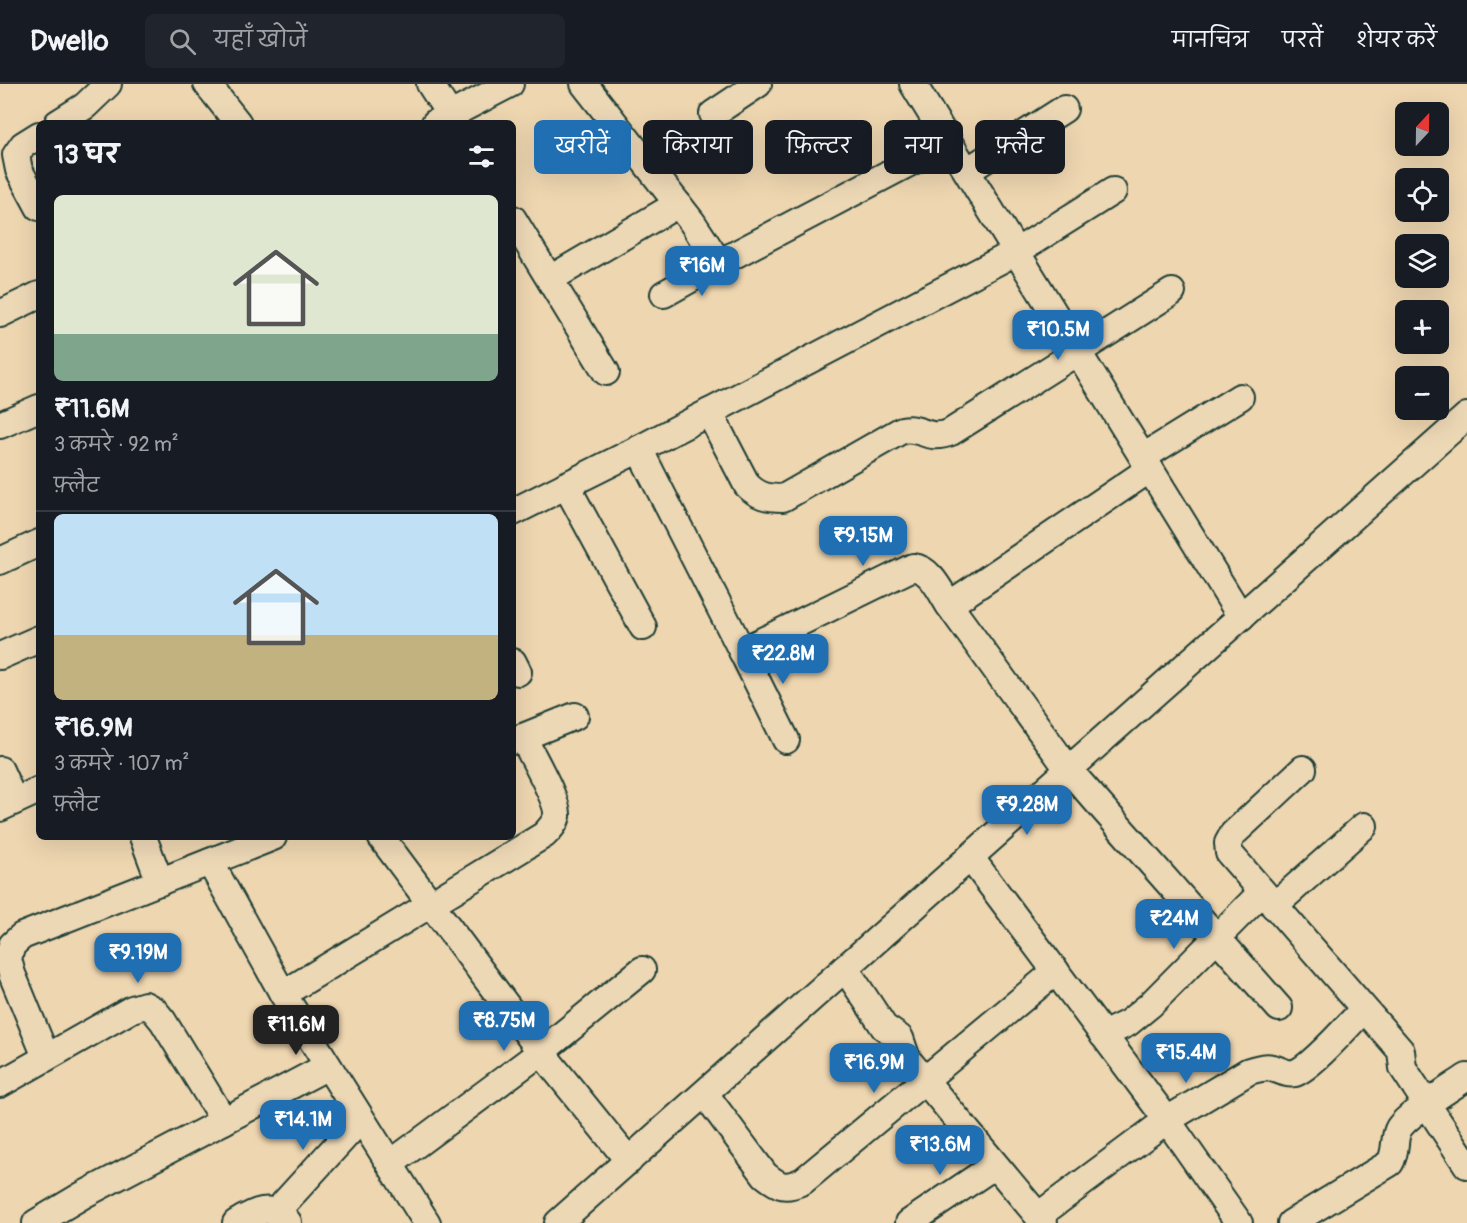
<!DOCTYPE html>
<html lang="hi">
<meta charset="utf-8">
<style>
body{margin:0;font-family:Pangolin,"Playpen Sans Deva",sans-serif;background:#20242c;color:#f1f3f6;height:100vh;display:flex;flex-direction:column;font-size:22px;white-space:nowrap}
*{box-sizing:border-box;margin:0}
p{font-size:20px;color:#9ea1a6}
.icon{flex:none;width:33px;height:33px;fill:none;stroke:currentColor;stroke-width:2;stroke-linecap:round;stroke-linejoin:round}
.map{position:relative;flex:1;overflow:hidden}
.side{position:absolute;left:36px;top:36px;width:480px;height:720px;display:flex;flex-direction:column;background:#171b24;border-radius:9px;box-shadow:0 6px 24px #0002}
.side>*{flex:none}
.hud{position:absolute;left:534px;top:36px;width:570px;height:54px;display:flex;gap:12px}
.needle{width:39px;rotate:22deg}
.tools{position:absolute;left:1395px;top:18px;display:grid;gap:12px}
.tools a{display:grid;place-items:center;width:54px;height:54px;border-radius:9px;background:#171b24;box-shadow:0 6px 24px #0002;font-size:30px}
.price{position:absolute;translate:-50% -51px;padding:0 14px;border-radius:12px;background:#1f6fb2;color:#fff;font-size:20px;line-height:39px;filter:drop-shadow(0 2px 3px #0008)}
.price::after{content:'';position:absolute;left:50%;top:36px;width:18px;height:14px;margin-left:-9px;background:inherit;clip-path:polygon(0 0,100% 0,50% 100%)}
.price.selected{background:#222;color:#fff}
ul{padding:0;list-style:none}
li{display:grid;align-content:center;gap:12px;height:318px;padding:0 18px}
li+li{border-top:2px solid #363941}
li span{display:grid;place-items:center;height:186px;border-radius:9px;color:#555}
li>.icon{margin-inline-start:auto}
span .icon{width:108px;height:108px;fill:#fffc;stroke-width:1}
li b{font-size:26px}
h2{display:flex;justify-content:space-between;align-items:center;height:72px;padding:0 18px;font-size:26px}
.pill{padding:0 21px;border-radius:9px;background:#171b24;box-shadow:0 6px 24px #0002;font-size:21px;line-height:54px}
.pill.selected{background:#1f6fb2;color:#fff}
header{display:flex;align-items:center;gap:36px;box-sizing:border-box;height:84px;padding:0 30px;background:#171b24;border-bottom:2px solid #363941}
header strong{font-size:28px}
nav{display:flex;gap:33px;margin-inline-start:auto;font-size:21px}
.search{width:420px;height:54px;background:#20242c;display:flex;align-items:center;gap:15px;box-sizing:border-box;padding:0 21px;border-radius:9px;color:#9ea1a6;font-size:22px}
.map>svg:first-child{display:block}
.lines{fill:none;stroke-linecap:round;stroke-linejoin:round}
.minor-casing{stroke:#1f3d34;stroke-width:30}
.minor{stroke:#edd8b6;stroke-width:26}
</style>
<header>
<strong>Dwello</strong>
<div class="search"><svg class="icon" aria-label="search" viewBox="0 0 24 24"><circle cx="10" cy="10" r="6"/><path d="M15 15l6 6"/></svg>यहाँ खोजें</div>
<nav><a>मानचित्र</a><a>परतें</a><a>शेयर करें</a></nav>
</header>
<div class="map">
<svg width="1467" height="1139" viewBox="0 0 1467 1139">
<rect width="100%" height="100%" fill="#eed6b0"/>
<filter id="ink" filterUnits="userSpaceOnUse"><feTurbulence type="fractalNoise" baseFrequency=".0167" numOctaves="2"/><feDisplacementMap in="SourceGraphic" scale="12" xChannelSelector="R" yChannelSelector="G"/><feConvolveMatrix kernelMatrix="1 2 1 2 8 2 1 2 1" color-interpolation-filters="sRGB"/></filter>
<g filter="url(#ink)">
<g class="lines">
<defs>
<g id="minor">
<polyline points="207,0 238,39"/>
<polyline points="430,0 455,39"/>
<polyline points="584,0 692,138 719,179 949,58"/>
<polyline points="913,0 1241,533"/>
<polyline points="713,30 758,0"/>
<polyline points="58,39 85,22 108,0"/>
<polyline points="435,39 510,0"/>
<polyline points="39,51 23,61 16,71 19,86 39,123"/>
<polyline points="967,87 1064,25"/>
<polyline points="513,135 606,288"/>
<polyline points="550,195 678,120"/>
<polyline points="664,210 719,179"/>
<polyline points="0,230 39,211"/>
<path d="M709,328L747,401C758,412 767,414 783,414L902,346C923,342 927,358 951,348L1172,208"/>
<polyline points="0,341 39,324"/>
<path d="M639,365L742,567L913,483C931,485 940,507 949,521L1150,385"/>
<polyline points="1143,373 1240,313"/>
<polyline points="566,401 643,543"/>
<polyline points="513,428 639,365 1016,168 1113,107"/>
<polyline points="0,477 39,459"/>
<polyline points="949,521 1068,685 1279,924"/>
<polyline points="742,567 786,656"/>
<polyline points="0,572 39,555"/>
<polyline points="513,578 518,588"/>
<polyline points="513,657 575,632"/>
<polyline points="1303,685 1233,750 1228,759 1229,769 1401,967 1403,984 1467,1081"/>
<polyline points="0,686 14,717"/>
<polyline points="0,724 39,706"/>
<polyline points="143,753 160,798"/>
<polyline points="381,753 541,968 629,1077"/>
<polyline points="970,773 1167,1036 1239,1139"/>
<polyline points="210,778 283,910 427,1139"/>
<polyline points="1274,822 1364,742"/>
<polyline points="845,884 884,943 900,954 907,975 1044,1139"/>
<path d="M283,910L544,751C550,745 555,740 557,732C559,717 530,669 523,653"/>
<polyline points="1103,951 1128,939 1150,921 1262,808"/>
<polyline points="46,973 12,890 8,875 12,861 22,852 273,753"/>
<polyline points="0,1000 132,925 145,921 154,926 163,937 224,1037"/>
<path d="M705,1010L765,1091C780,1103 785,1105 803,1097L1056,887"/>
<polyline points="390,1080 541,968 642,886"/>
<polyline points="276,1128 361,1035"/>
<path d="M1038,1132L1167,1036L1249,987C1257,985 1264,982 1272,984C1281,986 1286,991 1295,989C1312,983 1350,939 1364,925"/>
<polyline points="36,1139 83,1111 328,982"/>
<path d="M236,1139C254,1128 272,1118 288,1138"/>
<polyline points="558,1139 1467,332"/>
<polyline points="909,1139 995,1081"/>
<path d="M1291,1139L1390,1079C1397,1067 1393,1054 1399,1044C1409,1029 1451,1004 1467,993"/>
</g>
</defs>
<use href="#minor" class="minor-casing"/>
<use href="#minor" class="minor"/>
</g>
</g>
</svg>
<div class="tools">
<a><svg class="needle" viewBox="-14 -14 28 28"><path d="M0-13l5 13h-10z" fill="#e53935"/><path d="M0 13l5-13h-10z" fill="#9ea1a6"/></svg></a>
<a><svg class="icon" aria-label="locate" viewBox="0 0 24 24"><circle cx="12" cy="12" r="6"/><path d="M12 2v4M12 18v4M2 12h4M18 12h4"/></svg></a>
<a><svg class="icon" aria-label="layers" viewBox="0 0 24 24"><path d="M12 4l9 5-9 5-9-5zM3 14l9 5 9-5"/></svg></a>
<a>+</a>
<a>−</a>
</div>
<b class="price" style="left:702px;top:213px">₹16M</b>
<b class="price" style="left:1058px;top:277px">₹10.5M</b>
<b class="price" style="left:863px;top:483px">₹9.15M</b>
<b class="price" style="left:783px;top:601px">₹22.8M</b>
<b class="price" style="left:1027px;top:752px">₹9.28M</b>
<b class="price" style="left:1174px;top:866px">₹24M</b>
<b class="price" style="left:138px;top:900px">₹9.19M</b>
<b class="price" style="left:504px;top:968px">₹8.75M</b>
<b class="price selected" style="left:296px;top:972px">₹11.6M</b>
<b class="price" style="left:1186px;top:1000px">₹15.4M</b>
<b class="price" style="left:874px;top:1010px">₹16.9M</b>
<b class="price" style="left:303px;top:1067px">₹14.1M</b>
<b class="price" style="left:940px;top:1092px">₹13.6M</b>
<div class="hud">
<a class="pill selected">खरीदें</a>
<a class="pill">किराया</a>
<a class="pill">फ़िल्टर</a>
<a class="pill">नया</a>
<a class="pill">फ़्लैट</a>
</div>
<section class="side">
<h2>13 घर<svg class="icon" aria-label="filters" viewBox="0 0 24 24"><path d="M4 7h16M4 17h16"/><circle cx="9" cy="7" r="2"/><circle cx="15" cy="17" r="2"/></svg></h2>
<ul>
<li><span style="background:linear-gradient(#dfe7d0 75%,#7fa58c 0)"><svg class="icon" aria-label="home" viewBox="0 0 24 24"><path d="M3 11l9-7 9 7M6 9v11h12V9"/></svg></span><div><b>₹11.6M</b><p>3 कमरे · 92 m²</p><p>फ़्लैट</p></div></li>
<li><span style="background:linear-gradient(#bfe0f5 65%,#c2b280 0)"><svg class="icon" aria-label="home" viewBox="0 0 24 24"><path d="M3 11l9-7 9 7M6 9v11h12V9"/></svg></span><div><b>₹16.9M</b><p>3 कमरे · 107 m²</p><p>फ़्लैट</p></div></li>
</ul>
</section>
</div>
